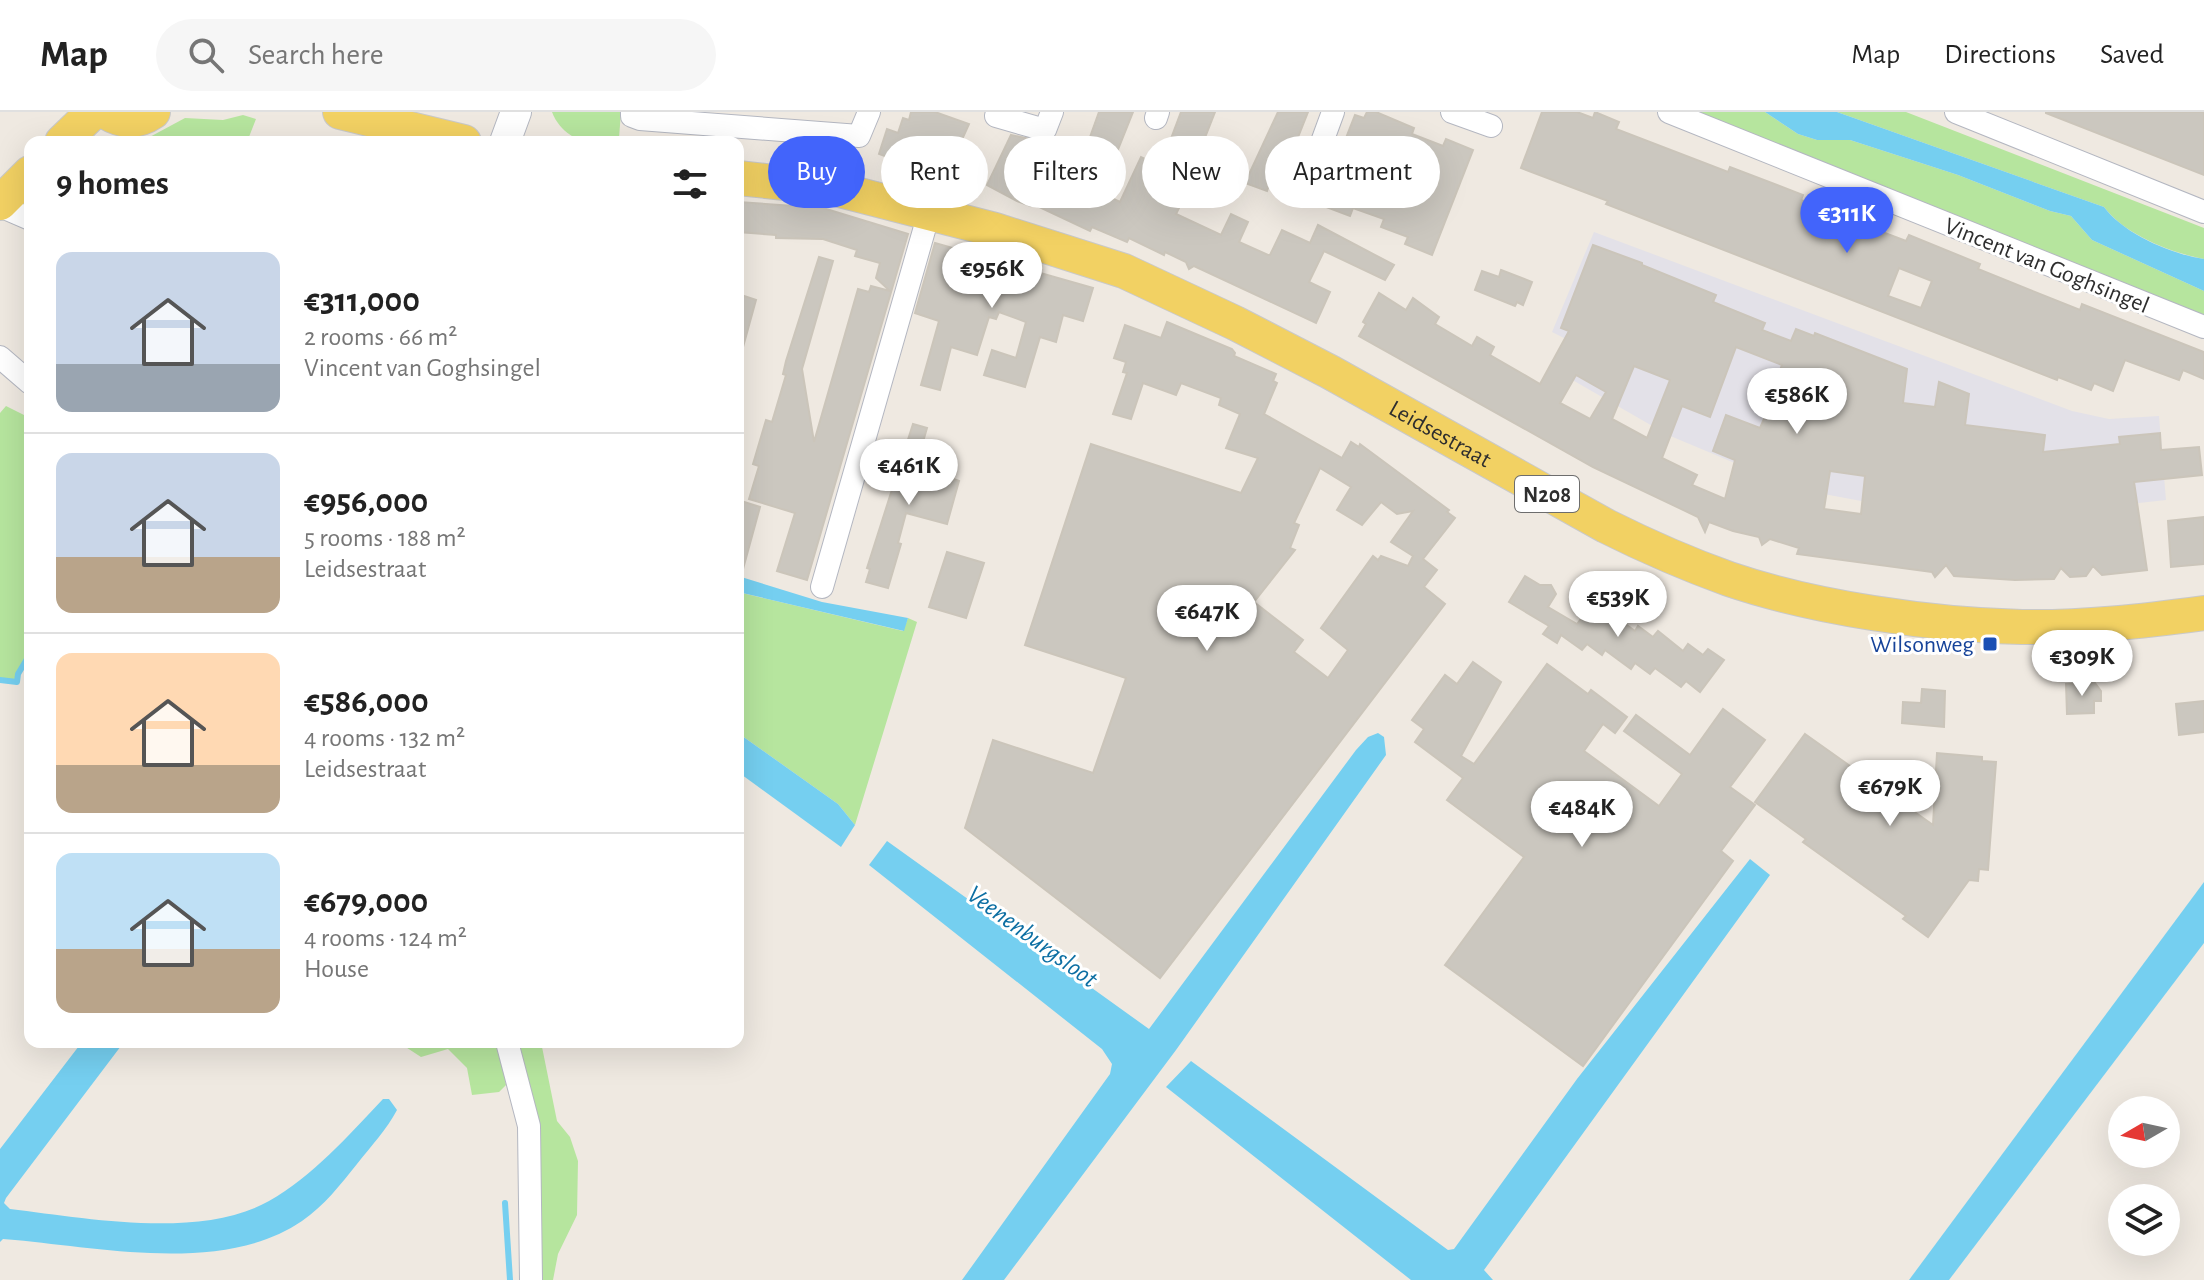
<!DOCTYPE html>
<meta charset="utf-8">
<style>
body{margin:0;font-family:"Alegreya Sans",sans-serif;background:#f6f6f6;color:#222;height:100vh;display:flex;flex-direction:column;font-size:30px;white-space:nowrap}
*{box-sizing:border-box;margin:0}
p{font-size:26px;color:#767676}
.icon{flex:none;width:44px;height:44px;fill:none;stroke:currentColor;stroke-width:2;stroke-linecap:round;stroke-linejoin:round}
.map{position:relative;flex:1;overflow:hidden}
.drawer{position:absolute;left:24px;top:24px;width:720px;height:912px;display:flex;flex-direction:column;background:#fff;border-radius:16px;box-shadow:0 8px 32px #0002}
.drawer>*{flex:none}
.top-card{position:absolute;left:768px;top:24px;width:760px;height:72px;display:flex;gap:16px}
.needle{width:52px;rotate:261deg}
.tools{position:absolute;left:2108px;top:984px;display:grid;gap:16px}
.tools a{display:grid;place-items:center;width:72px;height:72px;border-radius:50%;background:#fff;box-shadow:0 8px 32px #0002;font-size:40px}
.price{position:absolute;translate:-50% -68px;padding:0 18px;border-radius:28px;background:#fff;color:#222;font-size:26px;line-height:52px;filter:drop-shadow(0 2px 4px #0008)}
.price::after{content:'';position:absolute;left:50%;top:48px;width:24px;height:18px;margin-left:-12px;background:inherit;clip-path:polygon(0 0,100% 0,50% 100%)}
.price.current{background:#4264fb;color:#fff}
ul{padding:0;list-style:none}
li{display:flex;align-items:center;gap:24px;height:200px;padding:0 32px}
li+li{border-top:2px solid #e0e0e0}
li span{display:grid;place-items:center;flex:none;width:224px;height:160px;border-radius:16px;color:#555}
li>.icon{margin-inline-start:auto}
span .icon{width:96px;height:96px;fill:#fffc;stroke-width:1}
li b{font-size:34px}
h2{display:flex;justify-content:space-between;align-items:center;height:96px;padding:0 32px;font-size:34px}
.pill{padding:0 28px;border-radius:36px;background:#fff;box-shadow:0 8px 32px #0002;font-size:28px;line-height:72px}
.pill.current{background:#4264fb;color:#fff}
header{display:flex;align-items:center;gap:48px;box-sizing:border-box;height:112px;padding:0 40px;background:#fff;border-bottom:2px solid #e0e0e0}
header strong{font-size:38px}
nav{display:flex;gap:44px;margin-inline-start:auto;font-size:28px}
.search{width:560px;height:72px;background:#f6f6f6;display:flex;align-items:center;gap:20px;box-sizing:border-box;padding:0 28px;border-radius:44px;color:#767676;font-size:30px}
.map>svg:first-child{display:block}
.industrial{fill:#e3e1e8}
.green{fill:#b6e59e}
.water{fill:#75cff0}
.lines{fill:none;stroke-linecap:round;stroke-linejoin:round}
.stream{stroke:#75cff0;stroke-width:6}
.building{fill:#cbc7bf;stroke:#cbc5ba;stroke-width:2;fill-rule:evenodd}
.minor-casing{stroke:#b4b7c1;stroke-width:24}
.secondary-casing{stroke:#b4b7c1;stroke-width:32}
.primary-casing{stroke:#c9c9c9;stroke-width:36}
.minor{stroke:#fff;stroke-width:22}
.secondary{stroke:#fff;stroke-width:30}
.primary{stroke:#f2d163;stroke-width:34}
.transit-dot{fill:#1a4fb4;stroke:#fff;stroke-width:3}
.labels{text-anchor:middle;stroke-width:6;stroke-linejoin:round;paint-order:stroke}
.shield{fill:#fff;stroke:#6d6d6d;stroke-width:2}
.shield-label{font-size:22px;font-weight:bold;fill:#2e2e2e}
.street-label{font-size:24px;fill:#2e2e2e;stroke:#fff}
.transit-label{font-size:24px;fill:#164399;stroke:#fff;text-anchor:end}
.water-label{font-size:26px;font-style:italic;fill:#0d6fa3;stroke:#fff}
</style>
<header>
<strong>Map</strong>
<div class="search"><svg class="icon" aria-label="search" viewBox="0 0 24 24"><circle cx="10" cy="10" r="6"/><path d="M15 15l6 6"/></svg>Search here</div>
<nav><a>Map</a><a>Directions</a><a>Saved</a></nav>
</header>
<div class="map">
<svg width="2204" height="1168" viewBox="0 0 2204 1168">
<rect width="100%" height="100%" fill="#efe9e1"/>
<polygon class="industrial" points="1594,120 2072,299 2109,307 2159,304 2166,388 2040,402 1947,405 1797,377 1668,323 1569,266 1578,233 1552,220"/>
<g class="green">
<path d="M552,0H621L619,26C592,37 563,28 552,0Z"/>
<polygon points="1689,0 1765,0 1798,22 1817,28 1850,28 1958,63 2050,99 2071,104 2092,128 2204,179 2204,208"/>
<path d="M1837,0H1906L2204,116V147C2171,141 2124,122 2104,95Z"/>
<polygon points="243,3 256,7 247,30 105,30 146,27 185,6 223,8"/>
<polygon points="6,294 30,306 30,542 18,562 17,570 0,568 0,301"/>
<polygon points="738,480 903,519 908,506 917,510 855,713 838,692 738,621"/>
<polygon points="398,930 499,930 506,973 499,980 472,983 467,956 448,937 421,945"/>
<polygon points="514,930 541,930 557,1009 570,1025 578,1049 577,1103 558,1142 553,1168 536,1168"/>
</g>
<g class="water">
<path d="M1765,0H1837L2104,95C2124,122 2171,142 2204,147V179L2092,128L2071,104L2050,99L1958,63L1850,28H1817L1798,22Z"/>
<polygon points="738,464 822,490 908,506 904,519 738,480"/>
<polygon points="738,621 838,692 855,713 841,735 738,660"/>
<polygon points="1378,621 1384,625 1386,643 1176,938 1004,1168 962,1168 1110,962 1112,952 1102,937 869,753 887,729 1149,917 1356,638 1368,625"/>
<polygon points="1750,747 1770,763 1484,1158 1493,1168 1411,1168 1166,975 1191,949 1448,1138 1454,1137 1577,967"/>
<polygon points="2204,770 2204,831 1949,1168 1909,1168"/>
<path d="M82,930H124L6,1086L4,1091L10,1097C86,1106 200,1128 269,1089C313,1064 348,1024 383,987H389L397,998C387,1017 371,1034 357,1052C341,1072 324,1094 302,1109C225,1162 102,1136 15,1128L3,1127L0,1130V1037Z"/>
</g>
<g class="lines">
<g class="stream">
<polyline points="0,568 17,570 18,562 30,542"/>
<polyline points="505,1091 510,1168"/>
</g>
</g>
<g class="building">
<polygon points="911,0 935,0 969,12 950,54 944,52 943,54 901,40 898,49 879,42 887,17 898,21 903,6 909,8"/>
<polygon points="1099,0 1133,0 1117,40 1089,28"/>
<polygon points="1181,0 1215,0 1195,51 1166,40"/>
<polygon points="1278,0 1308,0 1279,73 1270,70 1267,79 1245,71"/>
<path d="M1367,0H1376L1414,16L1412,22L1443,34L1446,27L1473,38L1432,143L1405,132L1408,125L1381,115L1384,107L1353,96L1350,104L1326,95L1327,92L1321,90L1355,3L1364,6ZM1370,51L1401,63L1390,91L1360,79Z"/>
<path d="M1542,0H1577L1593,6L1595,0L1619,10L1616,17L1728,60L1730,55L1803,83L1801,88L1869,115L1906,129L1909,123L1980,152L1978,157L2080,198L2082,192L2204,240V267L2183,258L2179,268L2125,248L2113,279L2094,271L2091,278L2058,265L2057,268L1606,92L1608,89L1521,56ZM1899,156L1932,169L1921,196L1888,184Z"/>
<polygon points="2046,0 2204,0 2204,63 2046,1"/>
<polygon points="1011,23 1059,33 1048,56 1120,90 1141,45 1164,56 1152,81 1180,94 1176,102 1221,123 1231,102 1248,110 1239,130 1268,143 1270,143 1282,118 1310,131 1318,113 1394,153 1385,168 1324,139 1309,170 1330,180 1316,211 1194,154 1189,157 1186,150 1165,140 1164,143 1129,126 1127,130 1092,115 1090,119 1033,92 1031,94 1017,89 987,73"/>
<polygon points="738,90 823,96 908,122 807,468 777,459 795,401 749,387 759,354 753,352 766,308 772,310 786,263 783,262 786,249 819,145 833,149 802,257 814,330 858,177 869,180 871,174 890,179 876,166 880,151 855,144 857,138 823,127 776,126 776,123 738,120"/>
<polygon points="935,131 1093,176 1083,209 1063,203 1056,230 1040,225 1025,275 984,263 992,238 1016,246 1026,210 999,200 996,207 989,205 977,243 951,235 940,278 921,273 939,209 915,201"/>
<path d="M1593,133L1642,151V153L1716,183L1713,190L1765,211L1762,218L1791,229L1796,217L1814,224L1815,221L1907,257L1903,291L1935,295L1939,270L1969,282L1965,313L2045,323L2043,340L2120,332L2119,325L2160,321L2161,338L2199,335L2202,363L2134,370L2147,458L2102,463L2093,454L2086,464L2070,465L2061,456L2054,467L2015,468L1954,464L1946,453L1935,465L1932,460L1797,442L1799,436L1770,427L1762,433L1759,425L1733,419L1709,410L1705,420L1698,405L1593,355L1359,224L1366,212L1363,210L1379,181L1406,198L1413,186L1439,205L1435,212L1472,234L1477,225L1494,235L1490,243L1540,272L1569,219L1561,216ZM1736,235L1782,253L1770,283L1774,284L1760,316L1726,303L1713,339L1735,348L1725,387L1692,373L1697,363L1662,346L1682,294L1710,305ZM1634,254L1670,268L1647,326L1612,307ZM1576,263L1606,280L1590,307L1560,291ZM1830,359L1865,364L1861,402L1824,397Z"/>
<polygon points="1501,158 1532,170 1523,193 1517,190 1515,194 1475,178 1482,159 1499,165"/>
<polygon points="738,182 756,188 743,235 738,234"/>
<path d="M1167,210L1232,237L1235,241L1234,244L1276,262L1273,269L1277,271L1264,302L1342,346L1351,330L1359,335L1360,332L1449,398L1447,400L1455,406L1423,447L1437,458L1424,475L1445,492L1160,866L965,716L993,628L1093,661L1126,566L1025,533L1091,332L1241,381L1258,346L1226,336L1240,302L1219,293L1221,286L1181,271L1176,283L1143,271L1131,307L1113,302L1127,261L1123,260L1126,250L1114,246L1125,213L1161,226ZM1320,356L1351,375L1337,398L1362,413L1381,390L1397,402L1413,399L1391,430L1413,444L1408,454L1381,444L1378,448L1373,444L1321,516L1348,538L1328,566L1294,540L1303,528L1254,490L1295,438L1290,436L1299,413L1294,411Z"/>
<polygon points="913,312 927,316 916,354 959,369 947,412 906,401 898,431 901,432 888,476 866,470 870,457 867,456"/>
<polygon points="741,389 760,395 743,457 738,457 738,398"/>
<polygon points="2204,405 2204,452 2171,455 2168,409"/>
<polygon points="947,440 984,451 966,506 929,495"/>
<polygon points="1525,464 1540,473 1551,473 1556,482 1548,495 1577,512 1590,495 1604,506 1609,500 1635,519 1638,514 1653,525 1658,519 1683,539 1688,532 1703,543 1708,537 1724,548 1700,580 1686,569 1681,575 1655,556 1650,562 1635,551 1631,557 1605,538 1602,543 1587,532 1582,538 1561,523 1557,531 1543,522 1549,514 1509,490"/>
<polygon points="1473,550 1501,570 1461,644 1474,652 1547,552 1588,582 1591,578 1627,605 1615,621 1603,612 1584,639 1659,694 1682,662 1624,619 1636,603 1690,643 1723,597 1765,628 1730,675 1755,693 1721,739 1733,749 1583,954 1445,853 1524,745 1447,688 1463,666 1415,630 1424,617 1412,608 1445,563 1457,572"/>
<polygon points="2095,571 2101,579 2101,589 2094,589 2094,601 2067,602 2066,572"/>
<polygon points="1922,577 1945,579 1944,615 1902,611 1903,590 1921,591"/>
<polygon points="2204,589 2204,620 2179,623 2176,592"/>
<polygon points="1805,622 1933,713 1937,641 1982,645 1982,649 1996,650 1988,758 1979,757 1978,769 1969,768 1928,825 1903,807 1906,804 1803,730 1806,727 1755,690"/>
</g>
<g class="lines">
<defs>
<g id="minor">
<polyline points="632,0 632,4 640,7 859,24 869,0"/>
<polyline points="1452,0 1491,14"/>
<polyline points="1669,0 2204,215"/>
<polyline points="1956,0 2204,100"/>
<polyline points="996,4 1045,18 1052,0"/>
<polyline points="1156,6 1158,0"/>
<polyline points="1307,71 1333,0"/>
<polyline points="0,94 30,107"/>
<polyline points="0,245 30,271"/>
<polyline points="822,475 929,101"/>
<polyline points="507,930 529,1014 531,1168"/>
</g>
<polyline id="secondary" points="505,30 516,0"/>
<g id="primary">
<path d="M106,0C122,10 137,11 153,0"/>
<polyline points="340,0 464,30"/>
<polyline points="62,30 93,0"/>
<path id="s1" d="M738,66L832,76L995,118L1124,159L1235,211L1330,260L1606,414C1646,434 1687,452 1729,467C1814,496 1932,513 2022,515C2083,516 2144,509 2204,501"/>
<polyline points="0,91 30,61"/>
</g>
</defs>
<use href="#minor" class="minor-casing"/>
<use href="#secondary" class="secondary-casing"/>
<use href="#primary" class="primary-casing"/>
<use href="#minor" class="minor"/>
<use href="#secondary" class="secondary"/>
<use href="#primary" class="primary"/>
</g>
<rect class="transit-dot" x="1982" y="524" width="16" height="16" rx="4"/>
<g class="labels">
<rect class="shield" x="1515" y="364" width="64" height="36" rx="6"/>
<g class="shield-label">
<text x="1547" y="390">N208</text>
</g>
<g class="street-label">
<text transform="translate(2047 153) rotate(22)" y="8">Vincent van Goghsingel</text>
<text dy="8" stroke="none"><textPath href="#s1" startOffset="754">Leidsestraat</textPath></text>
</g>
<g class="transit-label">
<text x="1974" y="540">Wilsonweg</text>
</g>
<g class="water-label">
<text transform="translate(1033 824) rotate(36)" y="9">Veenenburgsloot</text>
</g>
</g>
</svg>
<div class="tools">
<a><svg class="needle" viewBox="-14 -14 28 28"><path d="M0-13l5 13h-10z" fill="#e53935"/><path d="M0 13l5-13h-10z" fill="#767676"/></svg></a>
<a><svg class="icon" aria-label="layers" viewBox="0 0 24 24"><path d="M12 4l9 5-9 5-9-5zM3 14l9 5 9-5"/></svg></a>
</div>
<b class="price current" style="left:1847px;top:143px">€311K</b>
<b class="price" style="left:992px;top:198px">€956K</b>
<b class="price" style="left:1797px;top:324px">€586K</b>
<b class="price" style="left:909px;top:395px">€461K</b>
<b class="price" style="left:1618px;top:527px">€539K</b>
<b class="price" style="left:1207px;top:541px">€647K</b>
<b class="price" style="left:2082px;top:586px">€309K</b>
<b class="price" style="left:1890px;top:716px">€679K</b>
<b class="price" style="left:1582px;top:737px">€484K</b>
<div class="top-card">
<a class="pill current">Buy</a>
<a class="pill">Rent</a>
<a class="pill">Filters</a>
<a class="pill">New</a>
<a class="pill">Apartment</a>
</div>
<section class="drawer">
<h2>9 homes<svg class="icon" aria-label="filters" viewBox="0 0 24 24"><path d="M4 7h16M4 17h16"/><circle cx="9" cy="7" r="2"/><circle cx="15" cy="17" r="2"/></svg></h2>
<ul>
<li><span style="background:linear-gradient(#c9d6e8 70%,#9aa5b1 0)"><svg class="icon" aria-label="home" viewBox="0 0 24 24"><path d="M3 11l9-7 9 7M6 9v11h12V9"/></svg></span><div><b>€311,000</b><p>2 rooms · 66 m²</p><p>Vincent van Goghsingel</p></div></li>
<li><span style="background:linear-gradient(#c9d6e8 65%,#b9a48a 0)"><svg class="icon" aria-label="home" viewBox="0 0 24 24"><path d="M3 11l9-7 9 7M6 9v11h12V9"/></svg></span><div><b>€956,000</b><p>5 rooms · 188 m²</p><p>Leidsestraat</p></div></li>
<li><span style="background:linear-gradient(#ffd9b3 70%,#b9a48a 0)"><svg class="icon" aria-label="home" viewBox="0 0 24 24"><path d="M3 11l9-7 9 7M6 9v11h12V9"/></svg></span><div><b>€586,000</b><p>4 rooms · 132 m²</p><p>Leidsestraat</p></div></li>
<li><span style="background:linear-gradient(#bfe0f5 60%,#b9a48a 0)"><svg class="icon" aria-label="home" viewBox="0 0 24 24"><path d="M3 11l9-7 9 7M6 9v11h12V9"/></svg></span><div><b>€679,000</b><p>4 rooms · 124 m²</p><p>House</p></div></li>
</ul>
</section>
</div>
